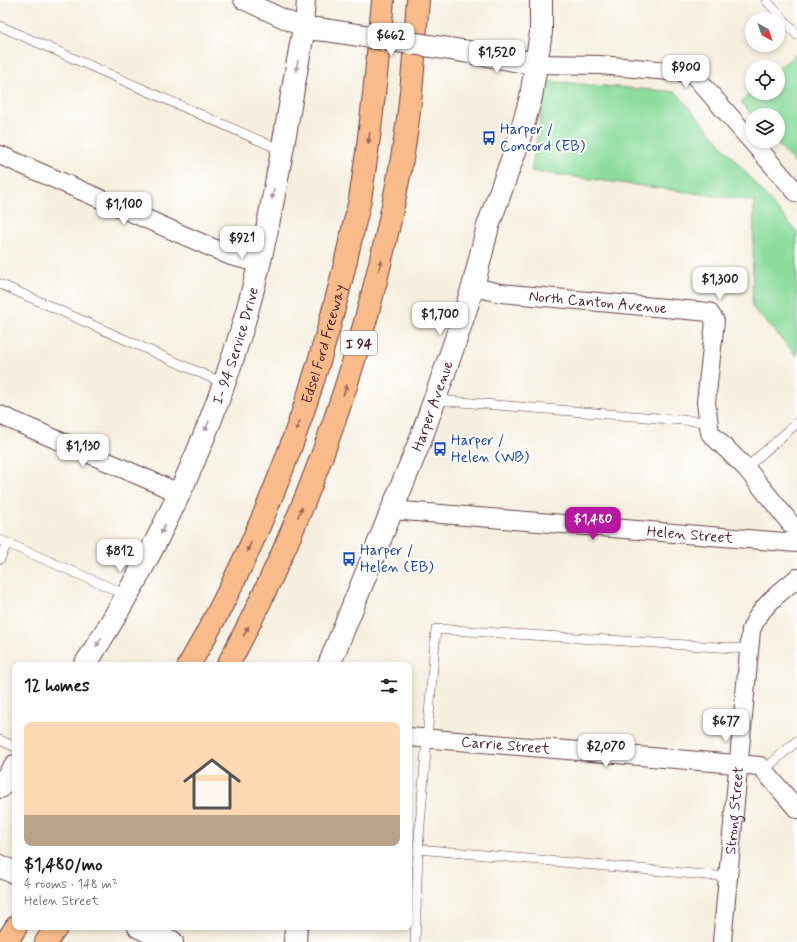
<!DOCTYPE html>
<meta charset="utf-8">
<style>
body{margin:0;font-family:Mynerve,sans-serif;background:#f6f6f6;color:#202124;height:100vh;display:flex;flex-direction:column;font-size:15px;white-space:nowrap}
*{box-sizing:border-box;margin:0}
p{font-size:13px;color:#757577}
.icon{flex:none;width:22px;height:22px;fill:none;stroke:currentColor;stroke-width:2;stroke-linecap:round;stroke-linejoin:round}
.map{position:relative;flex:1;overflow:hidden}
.drawer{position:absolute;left:12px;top:662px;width:400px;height:268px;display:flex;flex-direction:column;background:#fff;border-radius:8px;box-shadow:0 2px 6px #0003}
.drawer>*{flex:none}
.needle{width:26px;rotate:140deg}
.fabs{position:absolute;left:745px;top:12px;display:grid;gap:8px}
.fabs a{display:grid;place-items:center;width:40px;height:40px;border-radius:50%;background:#fff;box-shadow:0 2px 6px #0003;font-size:20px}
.price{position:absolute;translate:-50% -34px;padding:0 9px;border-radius:8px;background:#fff;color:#222;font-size:13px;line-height:26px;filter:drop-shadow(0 1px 2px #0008)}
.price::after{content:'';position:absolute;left:50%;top:24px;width:12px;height:9px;margin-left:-6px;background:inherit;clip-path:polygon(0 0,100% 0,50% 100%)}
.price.selected{background:#b5179e;color:#fff}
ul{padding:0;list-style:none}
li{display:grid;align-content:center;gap:8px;height:212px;padding:0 12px}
li span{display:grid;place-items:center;height:124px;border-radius:8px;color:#555}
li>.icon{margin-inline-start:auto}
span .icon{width:72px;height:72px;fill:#fffc;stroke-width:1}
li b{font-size:17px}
h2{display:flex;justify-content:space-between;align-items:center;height:48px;padding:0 12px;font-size:17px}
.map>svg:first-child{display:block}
.green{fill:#8cdc9c;stroke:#6b7e64}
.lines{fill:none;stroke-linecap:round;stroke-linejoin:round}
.service-casing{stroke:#643e46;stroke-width:10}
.minor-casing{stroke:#643e46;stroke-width:20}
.tertiary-casing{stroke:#643e46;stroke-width:24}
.motorway-casing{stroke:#643e46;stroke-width:24}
.service{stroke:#fff;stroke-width:9}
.minor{stroke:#fff;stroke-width:18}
.tertiary{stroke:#fff;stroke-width:22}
.motorway{stroke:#fabb8b;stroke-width:22}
.tertiary-bridge-casing{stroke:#643e46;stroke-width:24;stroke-linecap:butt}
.tertiary-bridge{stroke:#fff;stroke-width:22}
.oneway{fill:#ae9aa0}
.oneway2{fill:#996556}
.labels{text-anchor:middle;stroke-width:4;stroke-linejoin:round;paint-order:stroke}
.shield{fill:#fff;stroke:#80626b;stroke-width:1}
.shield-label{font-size:14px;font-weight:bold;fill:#4a1f2b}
.transit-label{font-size:15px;fill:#164399;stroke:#fff;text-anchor:start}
.street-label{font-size:15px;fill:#4a1f2b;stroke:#fff}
</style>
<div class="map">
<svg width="797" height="942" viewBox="0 0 797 942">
<rect width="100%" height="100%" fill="#fff"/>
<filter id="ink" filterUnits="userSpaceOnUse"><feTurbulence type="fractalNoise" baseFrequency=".025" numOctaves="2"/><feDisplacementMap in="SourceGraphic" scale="8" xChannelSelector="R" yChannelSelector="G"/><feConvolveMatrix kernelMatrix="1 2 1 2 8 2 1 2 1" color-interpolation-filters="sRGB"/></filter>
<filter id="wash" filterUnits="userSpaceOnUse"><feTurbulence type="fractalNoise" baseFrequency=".012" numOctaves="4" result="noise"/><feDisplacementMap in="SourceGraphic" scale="16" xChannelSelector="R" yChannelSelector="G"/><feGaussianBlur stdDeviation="0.9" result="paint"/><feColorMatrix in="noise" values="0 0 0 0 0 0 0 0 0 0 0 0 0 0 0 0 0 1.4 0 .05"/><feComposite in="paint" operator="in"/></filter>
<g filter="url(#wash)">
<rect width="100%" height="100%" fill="#f6efdf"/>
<g class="green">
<polygon points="797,53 797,166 775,141 778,141 778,115 752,115 741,102 752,92 778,93 778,69"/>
<polygon points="547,81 676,92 797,232 797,356 752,307 754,201 531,171"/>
</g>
</g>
<g filter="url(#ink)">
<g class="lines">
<defs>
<g id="service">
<polyline points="766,0 797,35"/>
<polyline points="0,26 281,150"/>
<polyline points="0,284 223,383"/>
<polyline points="436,400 707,422"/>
<polyline points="746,468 797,423"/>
<polyline points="0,540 127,595"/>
<polyline points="0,559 7,543"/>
<polyline points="0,740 15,747"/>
<polyline points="764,770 797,741"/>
<polyline points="418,849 728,877"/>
<polyline points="415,942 418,849 436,629 749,649"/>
</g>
<g id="minor">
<polyline points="243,0 304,28 306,0"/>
<polyline points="537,64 600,65 692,73 797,193"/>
<polyline points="0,155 231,256 259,263"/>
<path id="s1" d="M473,287L501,293L709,312L715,321L706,402L710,433L746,468L791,524L797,529"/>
<polyline points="0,415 179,493"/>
<path id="s2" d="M391,510L797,543"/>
<path id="s3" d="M409,737L760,766L797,809"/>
<path id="s4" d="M722,942L751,630C759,608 779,593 797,578"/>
</g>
<g id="tertiary">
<polyline points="463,51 537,64"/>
<path id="s5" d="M85,665C151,562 205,450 241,332C271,233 285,129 304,28L325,30"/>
<path id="s6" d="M329,665L420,441L456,339L473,287L488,226L518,143L531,97L541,32V0"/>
<polyline points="0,787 15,766"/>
<polyline points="0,866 15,873"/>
<polyline points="139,927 172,942"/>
<polyline points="295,942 296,927"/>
</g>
<g id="motorway">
<path id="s7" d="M189,665C262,540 313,401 346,260C350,240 356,219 360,199C371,133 377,67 383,0"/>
<path d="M228,665C301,528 355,381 388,229C397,187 406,144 410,101C414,68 415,34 418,0"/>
<polyline points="6,942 16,927"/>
<polyline points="46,942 57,927"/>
</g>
</defs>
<use href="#service" class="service-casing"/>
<use href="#minor" class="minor-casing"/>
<use href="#tertiary" class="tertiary-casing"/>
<use href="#motorway" class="motorway-casing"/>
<use href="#service" class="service"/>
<use href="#minor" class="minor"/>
<use href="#tertiary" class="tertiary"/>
<use href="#motorway" class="motorway"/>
<defs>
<polyline id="tertiary-bridge" points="325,30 463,51"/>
</defs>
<use href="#tertiary-bridge" class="tertiary-bridge-casing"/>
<use href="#tertiary-bridge" class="tertiary-bridge"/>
</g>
<defs><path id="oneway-solid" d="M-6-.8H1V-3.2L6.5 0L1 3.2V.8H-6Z"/></defs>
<g class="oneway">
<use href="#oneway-solid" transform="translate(297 66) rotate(100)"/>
<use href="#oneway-solid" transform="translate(273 194) rotate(101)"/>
<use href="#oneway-solid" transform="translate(207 426) rotate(111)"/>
<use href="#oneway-solid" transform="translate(163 529) rotate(114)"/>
<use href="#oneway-solid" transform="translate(99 642) rotate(123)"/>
</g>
<g class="oneway2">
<use href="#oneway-solid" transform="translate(369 138) rotate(98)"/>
<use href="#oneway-solid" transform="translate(380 265) rotate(-76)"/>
<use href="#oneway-solid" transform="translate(345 390) rotate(-72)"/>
<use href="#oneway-solid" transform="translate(298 426) rotate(110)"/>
<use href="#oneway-solid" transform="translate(300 512) rotate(-68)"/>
<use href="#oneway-solid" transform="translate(249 547) rotate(113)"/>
<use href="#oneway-solid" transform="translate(246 631) rotate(-63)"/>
</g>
</g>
<defs>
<symbol id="bus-bare" viewBox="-9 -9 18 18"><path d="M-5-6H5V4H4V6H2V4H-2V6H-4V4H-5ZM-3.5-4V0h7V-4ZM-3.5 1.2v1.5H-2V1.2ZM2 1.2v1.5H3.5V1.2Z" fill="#1a4fb4" stroke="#fff" stroke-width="2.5" paint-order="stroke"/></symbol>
</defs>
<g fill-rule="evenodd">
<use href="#bus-bare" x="479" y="128" width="20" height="20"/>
<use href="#bus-bare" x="430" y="439" width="20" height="20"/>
<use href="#bus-bare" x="339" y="549" width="20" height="20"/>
</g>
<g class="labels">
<rect class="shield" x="341" y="331" width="36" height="24" rx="3"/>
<g class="shield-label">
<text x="359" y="348">I 94</text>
</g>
<g class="transit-label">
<text x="500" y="134">Harper /<tspan x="500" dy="17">Concord (EB)</tspan></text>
<text x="451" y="445">Harper /<tspan x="451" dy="17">Helen (WB)</tspan></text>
<text x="360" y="555">Harper /<tspan x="360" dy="17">Helen (EB)</tspan></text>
</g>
<g class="street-label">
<text dy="5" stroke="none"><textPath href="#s1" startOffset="126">North Canton Avenue</textPath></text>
<text dy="5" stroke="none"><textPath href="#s7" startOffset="349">Edsel Ford Freeway</textPath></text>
<text dy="5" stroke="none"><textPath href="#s5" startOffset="354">I- 94 Service Drive</textPath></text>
<text dy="5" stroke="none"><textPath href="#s6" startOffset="279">Harper Avenue</textPath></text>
<text dy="5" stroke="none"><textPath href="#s2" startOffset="300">Helen Street</textPath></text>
<text dy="5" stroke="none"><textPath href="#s3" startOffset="97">Carrie Street</textPath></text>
<text dy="5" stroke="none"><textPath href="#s4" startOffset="132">Strong Street</textPath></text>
</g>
</g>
</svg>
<div class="fabs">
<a><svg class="needle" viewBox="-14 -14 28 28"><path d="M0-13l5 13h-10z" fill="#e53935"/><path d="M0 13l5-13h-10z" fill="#757577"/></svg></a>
<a><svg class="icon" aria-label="locate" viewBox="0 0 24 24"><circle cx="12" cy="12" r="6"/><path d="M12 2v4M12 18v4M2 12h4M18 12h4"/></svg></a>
<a><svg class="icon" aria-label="layers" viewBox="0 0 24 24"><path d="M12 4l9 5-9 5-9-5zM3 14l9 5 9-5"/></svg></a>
</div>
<b class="price" style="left:391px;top:57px">$662</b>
<b class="price" style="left:497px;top:74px">$1,520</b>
<b class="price" style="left:686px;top:89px">$900</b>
<b class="price" style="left:124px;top:226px">$1,100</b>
<b class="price" style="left:242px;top:260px">$921</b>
<b class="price" style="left:720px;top:301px">$1,300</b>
<b class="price" style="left:440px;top:336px">$1,700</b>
<b class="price" style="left:83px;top:468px">$1,130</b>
<b class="price selected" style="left:593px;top:541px">$1,480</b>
<b class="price" style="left:120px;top:573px">$812</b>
<b class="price" style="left:726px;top:743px">$677</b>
<b class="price" style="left:606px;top:768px">$2,070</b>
<section class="drawer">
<h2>12 homes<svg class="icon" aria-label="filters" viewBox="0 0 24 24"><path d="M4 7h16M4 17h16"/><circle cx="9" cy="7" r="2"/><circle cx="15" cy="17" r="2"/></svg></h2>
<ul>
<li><span style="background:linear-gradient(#ffd9b3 75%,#b9a48a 0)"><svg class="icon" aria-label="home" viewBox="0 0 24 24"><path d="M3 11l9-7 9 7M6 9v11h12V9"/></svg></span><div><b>$1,480/mo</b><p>4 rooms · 148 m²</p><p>Helen Street</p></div></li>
</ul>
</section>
</div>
